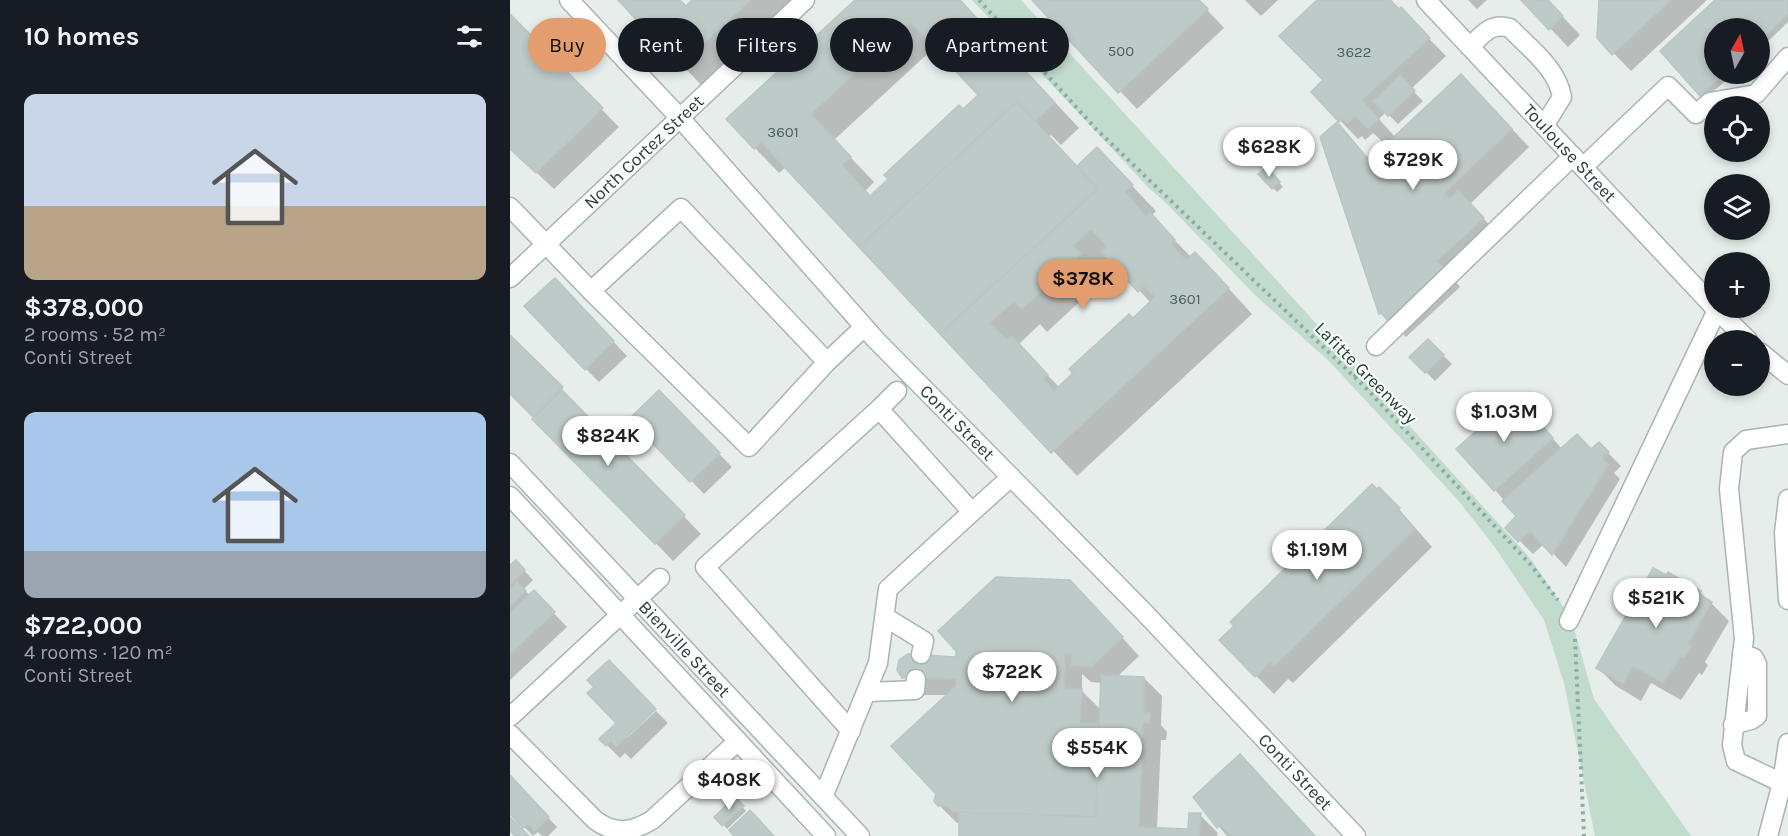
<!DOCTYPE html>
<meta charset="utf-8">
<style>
body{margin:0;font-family:Karla,sans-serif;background:#20242c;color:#f1f3f6;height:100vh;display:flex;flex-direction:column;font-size:22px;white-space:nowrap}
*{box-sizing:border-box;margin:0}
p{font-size:20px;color:#9ea1a6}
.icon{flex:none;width:33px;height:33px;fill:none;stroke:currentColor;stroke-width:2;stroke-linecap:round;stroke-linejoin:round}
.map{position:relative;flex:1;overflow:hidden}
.details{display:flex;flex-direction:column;background:#171b24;width:510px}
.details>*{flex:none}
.hud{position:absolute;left:18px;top:18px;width:570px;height:54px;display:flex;gap:12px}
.needle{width:39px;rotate:9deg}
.buttons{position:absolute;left:1194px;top:18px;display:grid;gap:12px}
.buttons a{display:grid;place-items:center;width:66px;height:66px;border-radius:50%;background:#171b24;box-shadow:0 3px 9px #0003;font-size:30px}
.price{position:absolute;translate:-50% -51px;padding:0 14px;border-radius:21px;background:#fff;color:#222;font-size:20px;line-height:39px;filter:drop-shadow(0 2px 3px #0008)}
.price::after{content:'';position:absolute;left:50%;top:36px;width:18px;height:14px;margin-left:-9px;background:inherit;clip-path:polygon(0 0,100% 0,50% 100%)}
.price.on{background:#e39d6e;color:#111}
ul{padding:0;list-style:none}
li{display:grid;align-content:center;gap:12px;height:318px;padding:0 24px}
li span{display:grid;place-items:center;height:186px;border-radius:12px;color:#555}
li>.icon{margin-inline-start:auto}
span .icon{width:108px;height:108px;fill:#fffc;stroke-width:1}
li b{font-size:26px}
h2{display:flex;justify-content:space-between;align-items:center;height:72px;padding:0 24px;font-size:26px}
.pill{padding:0 21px;border-radius:27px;background:#171b24;box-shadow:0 3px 9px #0003;font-size:21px;line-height:54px}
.pill.on{background:#e39d6e;color:#111}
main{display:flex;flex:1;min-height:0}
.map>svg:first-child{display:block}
.green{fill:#c1dbcd}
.shadow{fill:#0003;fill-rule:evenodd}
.building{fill:#becac7;stroke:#b9c6c3;stroke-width:1.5;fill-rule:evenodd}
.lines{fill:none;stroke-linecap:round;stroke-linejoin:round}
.minor-casing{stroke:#a9b5b3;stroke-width:21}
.path{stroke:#8aada8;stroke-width:4;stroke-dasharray:3 4.5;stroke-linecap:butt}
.minor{stroke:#fff;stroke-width:18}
.labels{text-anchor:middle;stroke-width:4.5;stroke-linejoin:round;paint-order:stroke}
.number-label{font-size:15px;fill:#4c605e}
.street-label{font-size:18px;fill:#263d3b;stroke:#f6faf8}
</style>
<main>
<section class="details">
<h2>10 homes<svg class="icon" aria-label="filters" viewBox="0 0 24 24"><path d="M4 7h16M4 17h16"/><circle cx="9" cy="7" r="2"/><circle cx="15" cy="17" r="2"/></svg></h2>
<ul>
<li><span style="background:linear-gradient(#c9d6e8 60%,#b9a48a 0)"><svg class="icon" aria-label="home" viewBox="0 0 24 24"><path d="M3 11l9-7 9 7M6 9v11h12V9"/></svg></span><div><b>$378,000</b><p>2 rooms · 52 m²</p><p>Conti Street</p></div></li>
<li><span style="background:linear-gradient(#a9c7e8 75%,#9aa5b1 0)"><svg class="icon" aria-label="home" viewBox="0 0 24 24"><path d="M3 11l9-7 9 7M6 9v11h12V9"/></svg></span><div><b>$722,000</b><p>4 rooms · 120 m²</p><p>Conti Street</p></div></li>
</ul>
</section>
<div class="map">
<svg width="1278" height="836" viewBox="0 0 1278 836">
<rect width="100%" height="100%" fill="#e6edeb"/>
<polygon class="green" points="462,0 511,0 1020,558 1061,618 1084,699 1181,836 1085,836 1054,683 1034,620 984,546 947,499 819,361 745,295 657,204 639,188"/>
<g class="shadow">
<polygon points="110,0 170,0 177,7 184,0 292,0 195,89"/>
<path d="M347,0H449L569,128L551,145L541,135L539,137L567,167L587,149L646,211L641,216L681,257L709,278L742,314L567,476L276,167L269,173L245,148ZM425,47L470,96L361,197L355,191L364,182L324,140ZM600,259L641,303L549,387L508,345L530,324L537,332L594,279L587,271Z"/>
<polygon points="524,0 688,0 714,28 627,109"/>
<polygon points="735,0 768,0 751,16"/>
<polygon points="810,0 881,0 936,56 901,89 913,101 888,124 876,112 869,119 886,138 969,94 1019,147 960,204 990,236 944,279 950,287 896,337 870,313 827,124 861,161 877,146 863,133 855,140 852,136 848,139 803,92 815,80"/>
<polygon points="958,0 977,0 967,9"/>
<polygon points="1013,0 1037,0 1070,35 1058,47"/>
<polygon points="1090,0 1197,0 1121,71 1088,37"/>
<polygon points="1208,0 1278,0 1278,22 1250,49 1250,28 1204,28 1204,74 1223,74 1195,99 1152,51"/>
<polygon points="0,16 109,127 44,189 0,148"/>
<polygon points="757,169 773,187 767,192 751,175"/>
<polygon points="58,294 117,356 89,382 76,369"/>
<polygon points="0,337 191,534 163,561 0,392"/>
<polygon points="918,341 942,364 925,381 901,357"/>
<polygon points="149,392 222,467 194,494 121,419"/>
<polygon points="1018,411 1052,449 1082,451 1089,444 1111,466 1104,473 1110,479 1056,567 1034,544 1023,554 997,528 1008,516 985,490"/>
<polygon points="867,491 887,507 922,547 783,683 778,679 764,694 711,640"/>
<polygon points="6,562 23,580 13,590 37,606 57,627 0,680 0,568"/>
<polygon points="1190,592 1219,621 1195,662 1198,665 1192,675 1189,673 1171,700 1141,683 1131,701 1106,686 1088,668"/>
<path d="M577,599L629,656L607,677L634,678L652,696L651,725L657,732L656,740H651L647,829L679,831L690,815L708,833L707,836H450L451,823H447L429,805L426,795L383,746L438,695H412L394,677L447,658ZM572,674L581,682L592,683L591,710L572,691Z"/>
<polygon points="99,662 116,735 118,737 146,711 158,723 121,759 115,753 110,758 91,739 108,723 86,687"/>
<polygon points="0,777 47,827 38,836 32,836 28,832 23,836 0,812"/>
<polygon points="685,798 805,836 717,836"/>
<polygon points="225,799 236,811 217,829 206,817"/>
</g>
<g class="building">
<polygon points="108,0 170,0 176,6 182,0 241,0 169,66"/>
<path d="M345,0H450L545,103L525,121L507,102L349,247L251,142L244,149L216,119ZM400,22L468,95L453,109L449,105L374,175L378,179L360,196L332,165L341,157L301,114Z"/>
<polygon points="522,0 689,0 698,9 608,93"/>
<polygon points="807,0 880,0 889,9 891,7 920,38 852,100 869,119 858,129 845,116 837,123 833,119 829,122 801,92 813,80 769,36"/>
<polygon points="1011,0 1038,0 1053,16 1039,30"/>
<polygon points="1089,0 1161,0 1102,55 1087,38"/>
<polygon points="1205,0 1278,0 1278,14 1250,41 1250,28 1204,28 1204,74 1214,74 1190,96 1150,51"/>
<polygon points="0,14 93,108 26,173 0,149"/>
<polygon points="951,74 1002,129 934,193 940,199 948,190 974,218 927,261 933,268 877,320 871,312 869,314 810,137 827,122 859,160"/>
<polygon points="890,75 905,91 878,116 863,101"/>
<polygon points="507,102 588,189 430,334 349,247"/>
<path d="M587,147L623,185L615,192L636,216L640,212L665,240L661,244L676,260L685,252L719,288L541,453L430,334L588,189L567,166ZM581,229L597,247L591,252L628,292L634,286L645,297L623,318L619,314L559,369L563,373L544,391L533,379L538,375L502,336L497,340L480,323L504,301L512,309L571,254L563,246Z"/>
<polygon points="757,167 770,182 762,189 748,174"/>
<polygon points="45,278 104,341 75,370 14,306"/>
<polygon points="0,335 53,387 23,417 0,394"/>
<polygon points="918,339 934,355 915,373 899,357"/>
<polygon points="52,390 175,515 145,544 22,419"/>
<polygon points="149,390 210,453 180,482 119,419"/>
<polygon points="1005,396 1043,438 984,491 946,449"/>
<polygon points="1067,434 1081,449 1089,442 1099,452 1092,458 1098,465 1042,555 1020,531 1008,542 995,528 1006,516 992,501"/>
<polygon points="862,484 867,489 869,487 890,508 888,511 905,529 764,666 760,662 745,677 709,640 724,626 720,622"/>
<polygon points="6,560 15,570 0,585 0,565"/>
<polygon points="1143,568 1156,575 1158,572 1191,591 1189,594 1202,602 1178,644 1181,646 1174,658 1171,656 1153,683 1123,666 1113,684 1086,668"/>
<polygon points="486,577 560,580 613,637 581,667 561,665 562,655 555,654 554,688 572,689 570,723 589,724 586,817 443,812 437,806 428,806 424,801 426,794 381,746 446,686 446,679 392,678 387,670 389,660 398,654 446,657 446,651 428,631"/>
<polygon points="7,582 16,591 0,606 0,589"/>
<polygon points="24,590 45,612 0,654 0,613"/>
<polygon points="99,660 146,709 106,747 101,741 96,746 89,739 106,723 77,693 84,687 77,680"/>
<polygon points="591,675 634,677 634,712 640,713 639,723 633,723 629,827 678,829 679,813 691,813 689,836 449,836 449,812 586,817"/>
<polygon points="730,754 805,836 721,836 710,824 707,828 683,797"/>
<polygon points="0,775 39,817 25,831 18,824 13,828 0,814"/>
<polygon points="225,797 234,806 212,826 204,817"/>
<polygon points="240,810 264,836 224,836 219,830"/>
<polygon points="0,817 19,836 5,836 0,831"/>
</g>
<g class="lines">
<defs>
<g id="minor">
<path id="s1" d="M59,0L170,118L365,339L632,610L846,836"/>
<path id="s2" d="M916,0L1204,307"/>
<path d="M960,47C973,34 981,22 1000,28C1019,48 1047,68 1052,97L1034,126"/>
<polyline points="1073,167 1158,86 1186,114 1200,102 1246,94 1278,57"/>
<polyline points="0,207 81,291"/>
<path id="s3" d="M0,278L295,0"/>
<polyline points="1205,308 1238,340"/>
<polyline points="866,346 1063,156"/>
<polyline points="1250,352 1278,375"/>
<polyline points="317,362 239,447 81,291 171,208 317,362 354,327"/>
<polyline points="369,409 387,391"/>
<path id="s4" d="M0,463L350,836"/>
<polyline points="0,496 316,836"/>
<polyline points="1278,499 1274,533 1278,600"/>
<polyline points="462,512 501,477"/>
<polyline points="375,617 414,641 411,654"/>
<polyline points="1059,621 1207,310"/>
<polyline points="359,692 405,690 406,679"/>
<polyline points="0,717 150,578"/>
<polyline points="1223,725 1241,720 1247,716 1247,664 1244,658 1232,653"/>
<path d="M0,734L85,820C105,835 122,832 142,820L228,741"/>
<polyline points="1272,783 1226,761 1222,745 1234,638 1219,489 1223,452 1236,440 1278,434"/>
<polyline points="313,797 368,663 378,589 462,512 369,409 195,567 341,731"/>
<polyline points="1258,836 1272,783 1278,743"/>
</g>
</defs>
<use href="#minor" class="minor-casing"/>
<g class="path">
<polyline points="469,0 587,130 855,387 1020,564 1048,600"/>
<polyline points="844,377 859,363"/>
<polyline points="1065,639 1074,836"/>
</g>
<use href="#minor" class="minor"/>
</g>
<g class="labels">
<g class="number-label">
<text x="611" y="56">500</text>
<text x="844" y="57">3622</text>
<text x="273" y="137">3601</text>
<text x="675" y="304">3601</text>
</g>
<g class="street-label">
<text dy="6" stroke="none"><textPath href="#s3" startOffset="184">North Cortez Street</textPath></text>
<text dy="6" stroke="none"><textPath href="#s2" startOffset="210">Toulouse Street</textPath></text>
<text transform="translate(856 373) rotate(45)" y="6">Lafitte Greenway</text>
<text dy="6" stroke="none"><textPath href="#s1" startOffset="574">Conti Street</textPath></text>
<text dy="6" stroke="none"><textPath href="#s4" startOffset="255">Bienville Street</textPath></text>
<text dy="6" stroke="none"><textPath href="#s1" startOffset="1060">Conti Street</textPath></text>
</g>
</g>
</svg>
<div class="buttons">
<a><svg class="needle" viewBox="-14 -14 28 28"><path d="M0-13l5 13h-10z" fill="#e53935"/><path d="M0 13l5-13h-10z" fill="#9ea1a6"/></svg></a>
<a><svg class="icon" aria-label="locate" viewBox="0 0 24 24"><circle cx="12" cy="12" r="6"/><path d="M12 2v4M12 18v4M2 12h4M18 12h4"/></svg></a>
<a><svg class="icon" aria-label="layers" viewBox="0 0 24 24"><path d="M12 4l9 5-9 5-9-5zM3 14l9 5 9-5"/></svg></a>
<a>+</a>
<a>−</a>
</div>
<b class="price" style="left:759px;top:178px">$628K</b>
<b class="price" style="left:903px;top:191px">$729K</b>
<b class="price on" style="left:573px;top:310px">$378K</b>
<b class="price" style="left:994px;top:443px">$1.03M</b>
<b class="price" style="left:98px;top:467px">$824K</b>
<b class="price" style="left:807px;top:581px">$1.19M</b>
<b class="price" style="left:1146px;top:629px">$521K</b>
<b class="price" style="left:502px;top:703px">$722K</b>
<b class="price" style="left:587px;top:779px">$554K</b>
<b class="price" style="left:219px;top:811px">$408K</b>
<div class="hud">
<a class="pill on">Buy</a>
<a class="pill">Rent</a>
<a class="pill">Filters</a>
<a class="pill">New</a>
<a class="pill">Apartment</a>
</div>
</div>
</main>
